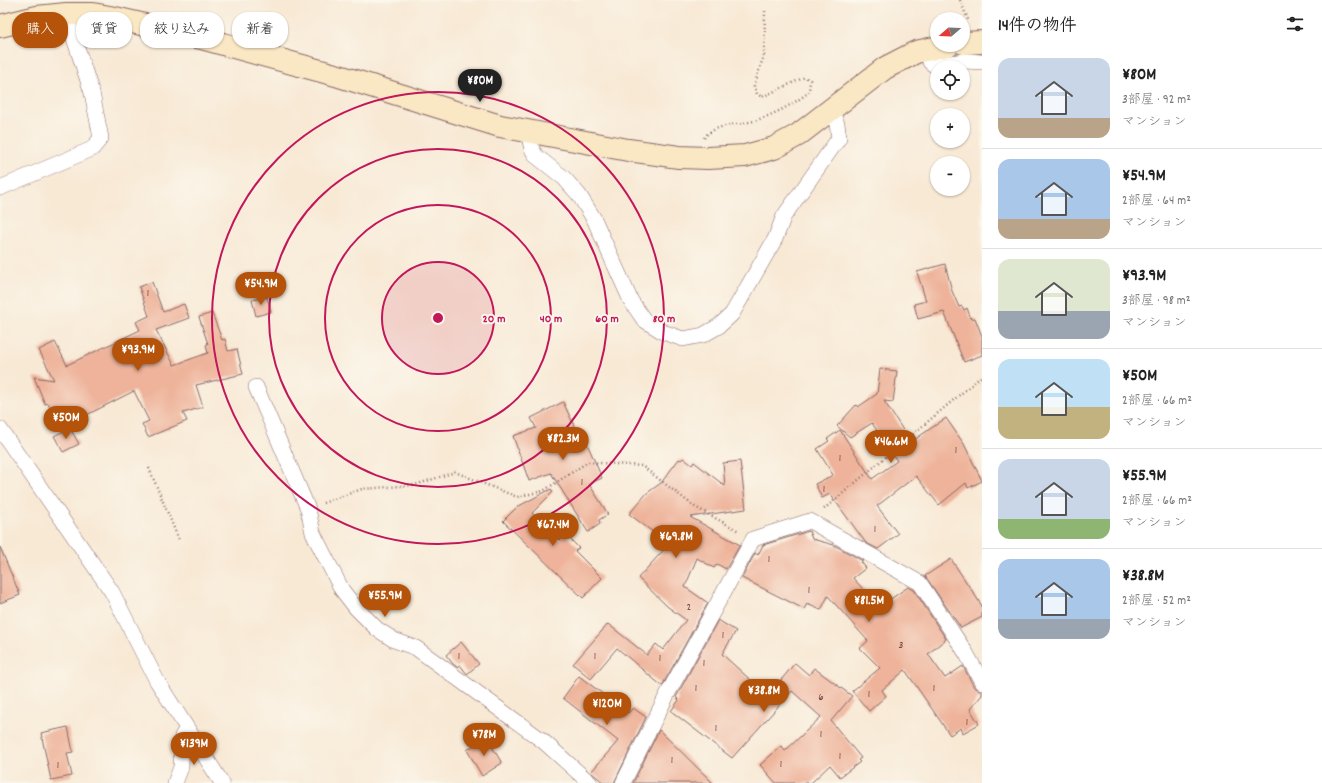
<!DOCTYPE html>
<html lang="ja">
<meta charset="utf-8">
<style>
body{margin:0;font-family:Dekko,"Klee One",sans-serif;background:#f6f6f6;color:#222;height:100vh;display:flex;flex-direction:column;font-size:15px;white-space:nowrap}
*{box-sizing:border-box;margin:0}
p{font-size:13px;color:#767676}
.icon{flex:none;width:22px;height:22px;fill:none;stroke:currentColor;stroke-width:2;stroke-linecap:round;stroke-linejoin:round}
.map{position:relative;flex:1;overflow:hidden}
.drawer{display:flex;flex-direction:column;background:#fff;width:340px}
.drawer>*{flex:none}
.banner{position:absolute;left:12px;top:12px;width:380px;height:36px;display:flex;gap:8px}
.needle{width:26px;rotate:251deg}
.fabs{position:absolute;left:930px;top:12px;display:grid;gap:8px}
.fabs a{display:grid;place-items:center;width:40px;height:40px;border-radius:50%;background:#fff;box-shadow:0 1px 3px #0004;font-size:20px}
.price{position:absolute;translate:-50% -34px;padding:0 9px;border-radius:14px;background:#b45309;color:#fff;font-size:13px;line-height:26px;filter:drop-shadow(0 1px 2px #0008)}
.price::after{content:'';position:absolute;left:50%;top:24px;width:12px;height:9px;margin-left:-6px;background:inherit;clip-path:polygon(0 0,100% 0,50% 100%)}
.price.on{background:#222;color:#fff}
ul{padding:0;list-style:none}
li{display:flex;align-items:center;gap:12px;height:100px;padding:0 16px}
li+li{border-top:1px solid #e0e0e0}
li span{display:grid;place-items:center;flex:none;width:112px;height:80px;border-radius:12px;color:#555}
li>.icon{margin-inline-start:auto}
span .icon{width:48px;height:48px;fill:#fffc;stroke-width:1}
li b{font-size:17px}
h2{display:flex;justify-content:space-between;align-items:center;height:48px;padding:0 16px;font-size:17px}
.pill{padding:0 14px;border-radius:16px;background:#fff;box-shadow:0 1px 3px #0004;font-size:14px;line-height:36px}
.pill.on{background:#b45309;color:#fff}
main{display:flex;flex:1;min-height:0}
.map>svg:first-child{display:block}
.building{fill:#eeb39a}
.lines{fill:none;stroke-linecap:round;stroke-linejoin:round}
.street-casing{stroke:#876666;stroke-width:16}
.secondary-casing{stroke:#876666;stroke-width:24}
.path{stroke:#876666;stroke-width:2.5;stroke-dasharray:1 3;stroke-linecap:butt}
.street{stroke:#fff;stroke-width:15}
.secondary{stroke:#fae7c3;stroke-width:22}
.ring{fill:none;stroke:#c2185b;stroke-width:2}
.labels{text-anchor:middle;stroke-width:4;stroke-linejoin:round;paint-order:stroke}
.number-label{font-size:11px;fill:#734447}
.centre{fill:#c2185b;stroke:#fbf7ec;stroke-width:2}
.ring-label{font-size:12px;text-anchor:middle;font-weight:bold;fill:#c2185b;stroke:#fbf7ec;stroke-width:4;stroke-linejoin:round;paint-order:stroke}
</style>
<main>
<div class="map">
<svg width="982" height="783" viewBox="0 0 982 783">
<rect width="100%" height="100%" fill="#fbf7ec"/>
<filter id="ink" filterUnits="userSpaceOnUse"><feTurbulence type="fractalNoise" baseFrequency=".025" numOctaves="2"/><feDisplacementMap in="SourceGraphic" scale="8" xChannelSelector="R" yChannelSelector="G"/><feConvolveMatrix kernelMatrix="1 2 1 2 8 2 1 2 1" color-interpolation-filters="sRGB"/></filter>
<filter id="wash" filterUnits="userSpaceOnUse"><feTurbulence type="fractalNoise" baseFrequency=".012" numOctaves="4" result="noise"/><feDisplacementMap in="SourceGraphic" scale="16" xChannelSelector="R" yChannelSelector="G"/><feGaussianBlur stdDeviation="0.9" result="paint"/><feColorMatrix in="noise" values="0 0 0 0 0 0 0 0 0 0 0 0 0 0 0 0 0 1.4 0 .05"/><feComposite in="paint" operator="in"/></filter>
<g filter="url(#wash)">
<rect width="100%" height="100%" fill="#f8e9d5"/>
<g id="blocks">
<g class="building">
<polygon points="945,264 952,291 959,307 962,306 964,310 967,308 971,319 975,318 982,336 982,355 964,362 944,312 918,319 914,304 926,301 917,272"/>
<polygon points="152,282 163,312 184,304 189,318 156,330 174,365 208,353 206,345 208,344 199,317 212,313 222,340 225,339 228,351 237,349 243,374 196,385 203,407 183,413 187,421 148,437 142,424 149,421 134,391 61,428 48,403 45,404 34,377 54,380 39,350 55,342 67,365 140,330 136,322 149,316 139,287"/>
<polygon points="267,297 271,312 256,316 252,300"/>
<polygon points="880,369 897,371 893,402 884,401 911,442 946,418 964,444 982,481 968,488 966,483 939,505 916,476 877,506 898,534 878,549 866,543 830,494 822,498 815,484 833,475 817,449 829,441 827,439 840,430 872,479 897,461 872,423 850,437 837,426 856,405 858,407 877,394"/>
<polygon points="563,402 578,434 582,432 602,478 589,484 608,514 599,520 600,524 588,532 551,473 529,481 513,436 536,428 531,418"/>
<polygon points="70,428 79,444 63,452 54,436"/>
<polygon points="683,458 692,465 694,462 725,486 723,463 740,461 746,509 690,517 740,545 726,569 717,564 714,568 697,558 685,587 708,603 662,686 617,648 591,679 573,664 608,624 647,655 656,644 663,650 686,620 668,607 638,578 670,543 657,535 629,514 647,493 661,483 679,459 681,460"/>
<polygon points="551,489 553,492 532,513 559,540 565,534 579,548 575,551 602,578 583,598 503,521 517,507"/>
<polygon points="809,531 812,539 834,545 863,561 861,562 866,568 853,578 879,607 908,587 914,590 946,639 928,654 945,678 963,666 974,687 982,691 982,695 970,709 979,724 963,733 961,728 950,735 905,670 882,690 886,696 869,711 852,691 880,668 860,648 868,641 828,596 821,610 807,604 804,609 742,578 755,553 758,555 763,545"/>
<polygon points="0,547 20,595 0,603"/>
<polygon points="951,559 982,606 982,617 961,628 925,576"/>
<polygon points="718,620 736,631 722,654 768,696 795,663 809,675 814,668 852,696 831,721 861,758 858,760 860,762 840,777 830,765 811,783 776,783 760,765 781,746 785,751 821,717 792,691 732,758 671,711 679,700 676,697"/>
<polygon points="461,642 479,664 467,674 460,665 457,667 453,664 446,655"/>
<polygon points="579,676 628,713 633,708 646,717 614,783 604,783 591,772 618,741 563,698"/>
<polygon points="68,727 73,752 67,753 72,776 51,780 41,733"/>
<polygon points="659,730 713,783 633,783"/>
<polygon points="486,737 502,763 482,776 467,750"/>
</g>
</g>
</g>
<g filter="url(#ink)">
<use href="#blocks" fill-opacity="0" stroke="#876666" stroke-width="1"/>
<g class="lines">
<defs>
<g id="street">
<polyline points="927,50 930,62 934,65 966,61 982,62"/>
<polyline points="528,133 532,149 536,156 564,178 579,195 594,219 631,301 644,320 663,332 683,339 703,335 719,326 732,314 775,239 784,216 839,138 837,124 831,110"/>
<polyline points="0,188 92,149 101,138 92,93 66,14"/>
<polyline points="256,387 308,509 313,533 342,590 356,608 377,629 394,640 416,648 543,741 590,783"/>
<polyline points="0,429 112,592 157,681 222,783"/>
<polyline points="175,783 181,767 182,736 184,733 189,731"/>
<polyline points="623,783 668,693 753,539 810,521 920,583 966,653 982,682"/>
</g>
<g id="secondary">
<polyline points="0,26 37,17 66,14 93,14 115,18 201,38 339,76 500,126 628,150 679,157 708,158 745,156 774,148 798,135 885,68 916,52 948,45"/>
<polyline points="963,43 982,42"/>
</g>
</defs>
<use href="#street" class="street-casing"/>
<use href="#secondary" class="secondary-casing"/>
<g class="path">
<polyline points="960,0 969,22"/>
<path d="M704,138C716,122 740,126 757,120C775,114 794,104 809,92L810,80L805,77L762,97L757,94L754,86L764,55L765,11"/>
<polyline points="149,468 179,540"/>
<polyline points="323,503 362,489 415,485 455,472 517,497 543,491 588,462 642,466 695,507 739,531"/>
<polyline points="824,509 982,376"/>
</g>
<use href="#street" class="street"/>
<use href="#secondary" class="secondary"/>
</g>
</g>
<circle cx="438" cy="318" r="56" fill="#c2185b" fill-opacity=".12"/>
<g class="ring">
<circle cx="438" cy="318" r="56"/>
<circle cx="438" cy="318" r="113"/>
<circle cx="438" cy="318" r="169"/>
<circle cx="438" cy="318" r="226"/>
</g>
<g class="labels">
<g class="number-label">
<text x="148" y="296">1</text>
<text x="956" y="453">1</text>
<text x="840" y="461">1</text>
<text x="582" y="485">1</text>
<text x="824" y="492">1</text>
<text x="875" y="532">1</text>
<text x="769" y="562">1</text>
<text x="809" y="593">1</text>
<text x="689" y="610">2</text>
<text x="723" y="638">1</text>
<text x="901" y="648">3</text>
<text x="459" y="659">1</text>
<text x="595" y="659">1</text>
<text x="660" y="661">1</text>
<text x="704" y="666">1</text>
<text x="696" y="691">1</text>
<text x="934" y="691">1</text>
<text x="869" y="697">1</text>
<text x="821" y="700">6</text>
<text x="967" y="725">1</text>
<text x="716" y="731">1</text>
<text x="821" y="737">1</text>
<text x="840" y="759">1</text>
<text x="672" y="763">1</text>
<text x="781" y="767">1</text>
<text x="58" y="768">1</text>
</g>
</g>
<circle cx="438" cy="318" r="6" class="centre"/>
<g class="ring-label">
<text x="494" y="322">20 m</text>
<text x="551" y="322">40 m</text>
<text x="607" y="322">60 m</text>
<text x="664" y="322">80 m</text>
</g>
</svg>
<div class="fabs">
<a><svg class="needle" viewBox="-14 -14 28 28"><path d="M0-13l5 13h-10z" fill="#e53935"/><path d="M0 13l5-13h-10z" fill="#767676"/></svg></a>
<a><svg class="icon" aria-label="locate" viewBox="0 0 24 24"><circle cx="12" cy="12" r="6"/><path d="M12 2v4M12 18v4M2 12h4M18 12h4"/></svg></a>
<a>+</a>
<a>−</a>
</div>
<b class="price on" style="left:480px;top:103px">¥80M</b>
<b class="price" style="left:261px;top:306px">¥54.9M</b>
<b class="price" style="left:138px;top:372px">¥93.9M</b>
<b class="price" style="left:66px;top:440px">¥50M</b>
<b class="price" style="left:563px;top:461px">¥82.3M</b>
<b class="price" style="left:891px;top:464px">¥46.6M</b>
<b class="price" style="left:553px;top:547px">¥67.4M</b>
<b class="price" style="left:676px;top:559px">¥69.8M</b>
<b class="price" style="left:385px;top:618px">¥55.9M</b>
<b class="price" style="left:869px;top:623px">¥81.5M</b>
<b class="price" style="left:764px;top:713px">¥38.8M</b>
<b class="price" style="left:607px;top:726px">¥120M</b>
<b class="price" style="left:484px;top:757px">¥78M</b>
<b class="price" style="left:194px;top:766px">¥139M</b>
<div class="banner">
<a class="pill on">購入</a>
<a class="pill">賃貸</a>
<a class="pill">絞り込み</a>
<a class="pill">新着</a>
</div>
</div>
<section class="drawer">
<h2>14件の物件<svg class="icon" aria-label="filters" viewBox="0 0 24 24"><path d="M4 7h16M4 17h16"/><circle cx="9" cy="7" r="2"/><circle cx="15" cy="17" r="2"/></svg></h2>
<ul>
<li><span style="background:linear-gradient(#c9d6e8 75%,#b9a48a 0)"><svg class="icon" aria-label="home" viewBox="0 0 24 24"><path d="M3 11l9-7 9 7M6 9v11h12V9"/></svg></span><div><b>¥80M</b><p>3部屋 · 92 m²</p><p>マンション</p></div></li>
<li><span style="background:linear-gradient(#a9c7e8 75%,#b9a48a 0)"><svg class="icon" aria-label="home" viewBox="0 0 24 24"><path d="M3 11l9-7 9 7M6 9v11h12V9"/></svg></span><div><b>¥54.9M</b><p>2部屋 · 64 m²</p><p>マンション</p></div></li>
<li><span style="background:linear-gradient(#dfe7d0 65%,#9aa5b1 0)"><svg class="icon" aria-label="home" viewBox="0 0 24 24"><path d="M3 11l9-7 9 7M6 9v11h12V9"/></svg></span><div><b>¥93.9M</b><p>3部屋 · 98 m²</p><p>マンション</p></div></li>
<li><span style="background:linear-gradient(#bfe0f5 60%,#c2b280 0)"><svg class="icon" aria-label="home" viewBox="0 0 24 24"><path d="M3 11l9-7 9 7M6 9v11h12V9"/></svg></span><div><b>¥50M</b><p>2部屋 · 66 m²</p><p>マンション</p></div></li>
<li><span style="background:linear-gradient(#c9d6e8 75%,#8fb573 0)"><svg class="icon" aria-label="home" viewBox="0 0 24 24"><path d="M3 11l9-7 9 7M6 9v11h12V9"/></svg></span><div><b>¥55.9M</b><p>2部屋 · 66 m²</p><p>マンション</p></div></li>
<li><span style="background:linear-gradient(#a9c7e8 75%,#9aa5b1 0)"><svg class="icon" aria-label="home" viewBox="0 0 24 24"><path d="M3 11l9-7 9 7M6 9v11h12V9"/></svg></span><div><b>¥38.8M</b><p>2部屋 · 52 m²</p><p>マンション</p></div></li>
</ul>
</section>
</main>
